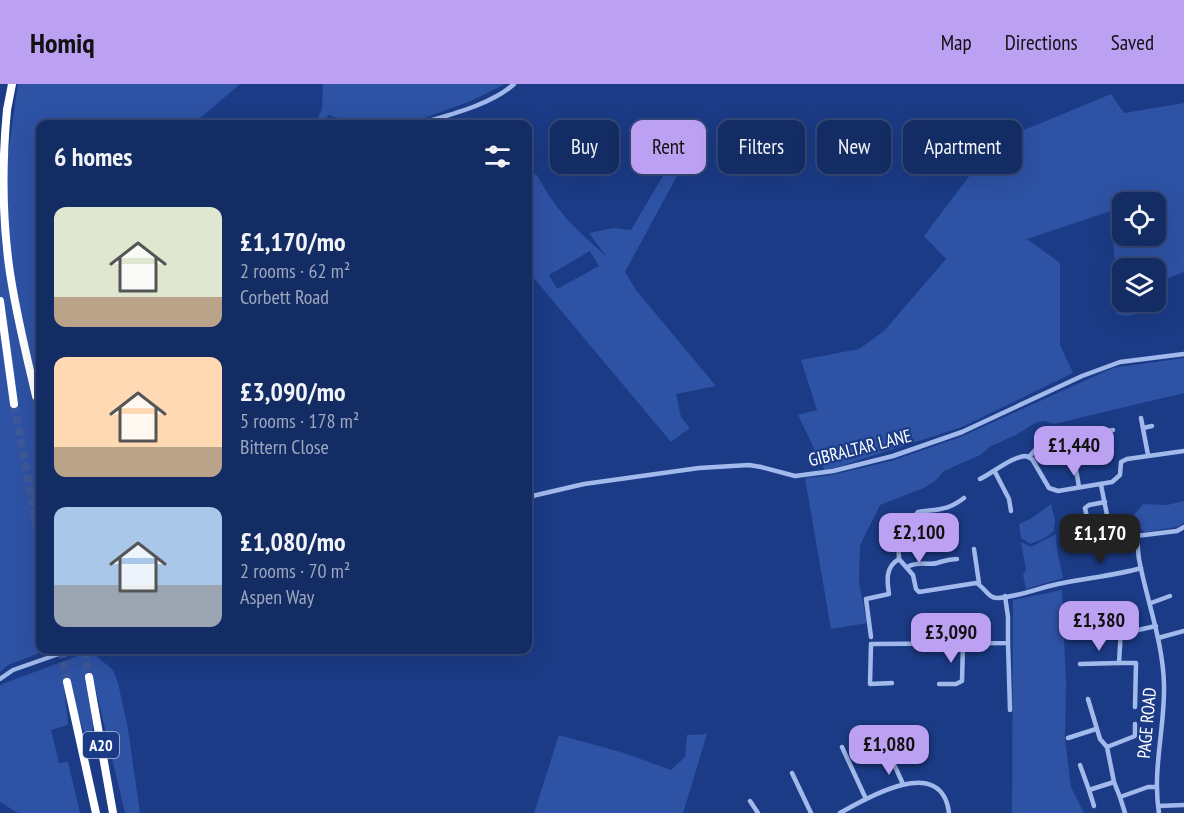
<!DOCTYPE html>
<meta charset="utf-8">
<style>
body{margin:0;font-family:"PT Sans Narrow",sans-serif;background:#1d346a;color:#f1f3f6;height:100vh;display:flex;flex-direction:column;font-size:22px;white-space:nowrap}
*{box-sizing:border-box;margin:0}
p{font-size:20px;color:#9da7bf}
.icon{flex:none;width:33px;height:33px;fill:none;stroke:currentColor;stroke-width:2;stroke-linecap:round;stroke-linejoin:round}
.map{position:relative;flex:1;overflow:hidden}
.details{position:absolute;left:36px;top:36px;width:496px;height:534px;display:flex;flex-direction:column;background:#142c64;border-radius:12px;box-shadow:0 6px 24px #0002,0 0 0 2px #334878}
.details>*{flex:none}
.guide{position:absolute;left:550px;top:36px;width:543px;height:54px;display:flex;gap:12px}
.tools{position:absolute;left:1112px;top:108px;display:grid;gap:12px}
.tools a{display:grid;place-items:center;width:54px;height:54px;border-radius:12px;background:#142c64;box-shadow:0 6px 24px #0002,0 0 0 2px #334878;font-size:30px}
.price{position:absolute;translate:-50% -51px;padding:0 14px;border-radius:12px;background:#bca0f2;color:#111;font-size:20px;line-height:39px;filter:drop-shadow(0 2px 3px #0008)}
.price::after{content:'';position:absolute;left:50%;top:36px;width:18px;height:14px;margin-left:-9px;background:inherit;clip-path:polygon(0 0,100% 0,50% 100%)}
.price.active{background:#222;color:#fff}
ul{padding:0;list-style:none}
li{display:flex;align-items:center;gap:18px;height:150px;padding:0 18px}
li span{display:grid;place-items:center;flex:none;width:168px;height:120px;border-radius:12px;color:#555}
li>.icon{margin-inline-start:auto}
span .icon{width:72px;height:72px;fill:#fffc;stroke-width:1}
li b{font-size:26px}
h2{display:flex;justify-content:space-between;align-items:center;height:72px;padding:0 18px;font-size:26px}
.tag{padding:0 21px;border-radius:12px;background:#142c64;box-shadow:0 6px 24px #0002,0 0 0 2px #334878;font-size:21px;line-height:54px}
.tag.active{background:#bca0f2;color:#111}
header{display:flex;align-items:center;gap:36px;box-sizing:border-box;height:84px;padding:0 30px;background:#bca0f2;color:#111}
header strong{font-size:28px}
nav{display:flex;gap:33px;margin-inline-start:auto;font-size:21px}
.map>svg:first-child{display:block}
.green{fill:#2e52a4;fill-rule:evenodd}
.lines{fill:none;stroke-linecap:round;stroke-linejoin:round}
.highway-tunnel{stroke:#3d5898;stroke-width:8;stroke-dasharray:8 4;stroke-linecap:butt}
.street{stroke:#a2b9ec;stroke-width:4.5}
.highway{stroke:#fff;stroke-width:8}
.highway-bridge{stroke:#fff;stroke-width:8}
.labels{text-anchor:middle;stroke-width:4.5;stroke-linejoin:round;paint-order:stroke}
.shield{fill:#1b3b86;stroke:#bbc4db;stroke-width:1.5}
.shield-label{font-size:16px;font-weight:bold;fill:#fff}
.street-label{font-size:18px;fill:#fff;stroke:#1b3b86}
</style>
<header>
<strong>Homiq</strong>
<nav><a>Map</a><a>Directions</a><a>Saved</a></nav>
</header>
<div class="map">
<svg width="1184" height="729" viewBox="0 0 1184 729">
<rect width="100%" height="100%" fill="#1b3b86"/>
<g class="green">
<polygon points="18,0 240,0 193,40 40,40 40,566 47,566 8,581 0,588 0,66 8,71"/>
<polygon points="323,0 505,0 471,17 408,40 358,40 328,31 323,40 315,40 322,25"/>
<path d="M1111,10L1124,29L1184,19V188L1169,194L1155,197V184H1122V218H1151V228L1126,232L1116,230L1118,221L1111,127L1027,155L1060,179V261L1073,289L962,343L825,387L798,331L817,326L801,276L859,265L884,247L946,175L924,152L995,58ZM1122,118H1155V152H1122Z"/>
<path d="M696,46L698,53L625,188L636,206L716,302L676,310L681,333L690,344L671,358L528,187V90L537,91C555,126 576,146 606,172L589,149L614,144L631,146L687,51ZM590,167L599,182L557,205L549,191Z"/>
<polygon points="1184,274 1184,309 1054,340 1044,337 1035,339 1016,351 991,362 980,371 944,387 935,397 924,404 880,421 860,461 859,498 867,539 831,545 805,394 827,392 891,377 958,354 1113,284"/>
<polygon points="1184,417 1184,439 1177,443 1145,448 1141,446 1138,437 1134,431 1143,420 1167,421"/>
<polygon points="1051,420 1055,436 1054,447 1045,454 1030,460 1021,454 1019,440 1032,434"/>
<path d="M1056,450C1056,466 1060,479 1063,494L1026,505L1023,491L1026,486L1021,458L1031,463Z"/>
<polygon points="1062,506 1066,602 1065,655 1071,703 1084,729 1012,729 1013,516"/>
<polygon points="94,566 95,571 113,586 118,599 128,645 140,729 125,729 94,598 91,592 87,593 86,598 93,639 92,657 87,656 76,626 72,602 68,596 64,598 64,602 68,641 51,646 59,679 68,678 80,729 18,729 0,718 0,602 2,600"/>
<polygon points="707,650 683,729 534,729 559,651 624,669 671,686 685,673 687,651"/>
</g>
<g class="lines">
<g class="highway-tunnel">
<polyline points="36,312 40,336"/>
<polyline points="14,320 40,460"/>
<polyline points="61,566 67,598"/>
<polyline points="84,566 89,593"/>
</g>
<g class="street">
<path d="M419,40C448,31 491,21 514,0"/>
<polyline points="1141,334 1148,371"/>
<polyline points="1143,344 1152,342"/>
<polyline points="1071,355 1079,403"/>
<polyline points="1029,373 1036,365 1045,360 1113,346"/>
<polyline points="995,388 1009,415 1011,427"/>
<path d="M980,395C994,388 1013,372 1026,372L1032,375L1049,404L1058,407L1112,398L1120,391L1121,378L1127,375L1184,367"/>
<path d="M1101,401L1108,436L1127,433C1139,440 1137,463 1139,475C1147,518 1163,557 1164,601C1165,644 1152,686 1159,729"/>
<polyline points="528,413 584,400 699,384 749,381 761,383 795,392 833,387 893,372 962,348 1082,292 1120,278 1184,270"/>
<path d="M964,414C947,427 938,425 918,428L898,453L899,475L913,491L916,505L919,508L976,499C984,502 988,515 998,514C1018,513 1038,504 1058,500C1085,494 1114,492 1141,484"/>
<polyline points="1105,418 1089,421 1085,424 1088,438 1108,436"/>
<polyline points="1136,452 1177,447 1184,443"/>
<polyline points="974,465 979,499"/>
<path d="M907,483C921,476 927,482 937,479C944,477 948,475 957,475"/>
<polyline points="1151,519 1170,512"/>
<polyline points="1102,528 1133,527"/>
<polyline points="1122,528 1119,579 1136,579 1135,623"/>
<polyline points="1122,545 1138,546 1156,542"/>
<polyline points="916,548 916,560"/>
<path d="M871,553L866,515L889,510C887,497 885,483 899,475"/>
<polyline points="1158,554 1184,547"/>
<polyline points="1008,559 1010,626"/>
<polyline points="1080,580 1119,579"/>
<polyline points="0,595 13,586 70,566"/>
<polyline points="892,599 870,600 871,560 1008,559 1008,533 1005,512"/>
<polyline points="939,600 956,600 962,597 963,560"/>
<polyline points="1088,615 1100,655 1107,663 1114,698 1120,713 1148,703 1156,703"/>
<polyline points="1068,654 1096,645"/>
<polyline points="888,660 901,660"/>
<polyline points="893,661 893,678 903,700"/>
<polyline points="842,663 866,715"/>
<polyline points="1107,663 1135,652 1135,640"/>
<polyline points="1080,681 1089,706"/>
<polyline points="792,689 811,729"/>
<polyline points="1120,713 1125,729"/>
<polyline points="750,717 758,729"/>
<polyline points="1094,722 1089,706 1114,698"/>
<polyline points="1158,722 1184,721"/>
<path d="M840,729C868,713 942,670 949,729"/>
</g>
<g class="highway">
<polyline points="7,26 12,0"/>
<polyline points="0,217 14,320"/>
<polyline points="89,593 113,729"/>
<polyline points="67,598 96,729"/>
</g>
<path class="highway-bridge" d="M7,26C2,78 2,129 9,182C15,226 26,269 36,312"/>
</g>
<g class="labels">
<rect class="shield" x="83" y="648" width="36" height="26" rx="4.5"/>
<g class="shield-label">
<text x="101" y="667">A20</text>
</g>
<g class="street-label">
<text transform="translate(860 364) rotate(-14)" y="6">GIBRALTAR LANE</text>
<text transform="translate(1147 639) rotate(-85)" y="6">PAGE ROAD</text>
</g>
</g>
</svg>
<div class="tools">
<a><svg class="icon" aria-label="locate" viewBox="0 0 24 24"><circle cx="12" cy="12" r="6"/><path d="M12 2v4M12 18v4M2 12h4M18 12h4"/></svg></a>
<a><svg class="icon" aria-label="layers" viewBox="0 0 24 24"><path d="M12 4l9 5-9 5-9-5zM3 14l9 5 9-5"/></svg></a>
</div>
<b class="price" style="left:1074px;top:393px">£1,440</b>
<b class="price" style="left:919px;top:480px">£2,100</b>
<b class="price active" style="left:1100px;top:481px">£1,170</b>
<b class="price" style="left:1099px;top:568px">£1,380</b>
<b class="price" style="left:951px;top:580px">£3,090</b>
<b class="price" style="left:889px;top:692px">£1,080</b>
<div class="guide">
<a class="tag">Buy</a>
<a class="tag active">Rent</a>
<a class="tag">Filters</a>
<a class="tag">New</a>
<a class="tag">Apartment</a>
</div>
<section class="details">
<h2>6 homes<svg class="icon" aria-label="filters" viewBox="0 0 24 24"><path d="M4 7h16M4 17h16"/><circle cx="9" cy="7" r="2"/><circle cx="15" cy="17" r="2"/></svg></h2>
<ul>
<li><span style="background:linear-gradient(#dfe7d0 75%,#b9a48a 0)"><svg class="icon" aria-label="home" viewBox="0 0 24 24"><path d="M3 11l9-7 9 7M6 9v11h12V9"/></svg></span><div><b>£1,170/mo</b><p>2 rooms · 62 m²</p><p>Corbett Road</p></div></li>
<li><span style="background:linear-gradient(#ffd9b3 75%,#b9a48a 0)"><svg class="icon" aria-label="home" viewBox="0 0 24 24"><path d="M3 11l9-7 9 7M6 9v11h12V9"/></svg></span><div><b>£3,090/mo</b><p>5 rooms · 178 m²</p><p>Bittern Close</p></div></li>
<li><span style="background:linear-gradient(#a9c7e8 65%,#9aa5b1 0)"><svg class="icon" aria-label="home" viewBox="0 0 24 24"><path d="M3 11l9-7 9 7M6 9v11h12V9"/></svg></span><div><b>£1,080/mo</b><p>2 rooms · 70 m²</p><p>Aspen Way</p></div></li>
</ul>
</section>
</div>
